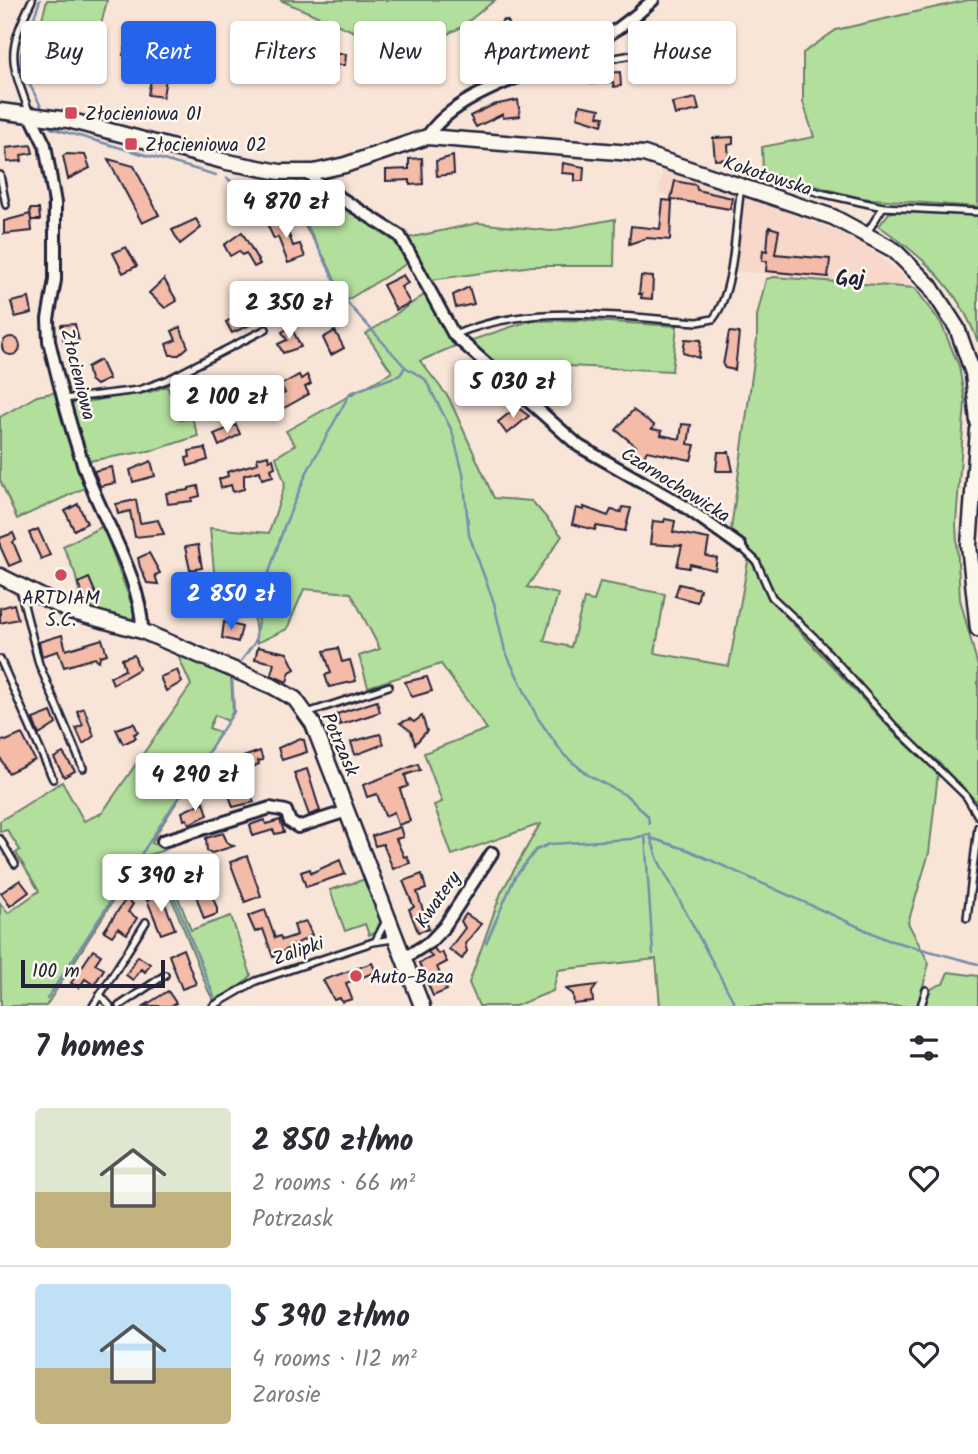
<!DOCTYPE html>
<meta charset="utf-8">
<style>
body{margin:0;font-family:Kalam,sans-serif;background:#f7f7f7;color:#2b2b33;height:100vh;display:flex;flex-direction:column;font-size:26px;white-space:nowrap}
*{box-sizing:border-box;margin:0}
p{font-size:23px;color:#7c7c81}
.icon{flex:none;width:38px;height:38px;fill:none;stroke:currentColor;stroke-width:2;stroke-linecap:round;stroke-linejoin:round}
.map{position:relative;height:1006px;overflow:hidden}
.panel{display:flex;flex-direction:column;background:#fff;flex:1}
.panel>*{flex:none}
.guide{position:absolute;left:21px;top:21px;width:936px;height:63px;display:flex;gap:14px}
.scale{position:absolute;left:21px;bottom:18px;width:144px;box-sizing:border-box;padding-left:7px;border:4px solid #22223b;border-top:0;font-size:19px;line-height:24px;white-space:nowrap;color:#22223b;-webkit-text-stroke:5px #fbf7ec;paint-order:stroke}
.price{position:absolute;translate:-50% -60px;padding:0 16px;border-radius:7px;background:#fff;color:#222;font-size:23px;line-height:46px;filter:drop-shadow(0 2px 4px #0008)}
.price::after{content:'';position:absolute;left:50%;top:42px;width:21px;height:16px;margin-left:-10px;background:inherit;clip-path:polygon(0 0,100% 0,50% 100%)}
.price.selected{background:#2563eb;color:#fff}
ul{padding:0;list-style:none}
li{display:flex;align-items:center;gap:21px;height:175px;padding:0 35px}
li+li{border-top:2px solid #e1e1e2}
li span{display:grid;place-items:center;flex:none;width:196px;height:140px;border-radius:7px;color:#555}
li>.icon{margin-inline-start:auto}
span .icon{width:84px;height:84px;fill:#fffc;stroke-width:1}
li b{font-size:30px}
h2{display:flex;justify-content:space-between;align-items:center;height:84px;padding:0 35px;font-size:30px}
.chip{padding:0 24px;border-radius:7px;background:#fff;box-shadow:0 2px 5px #0004;font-size:24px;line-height:63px}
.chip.selected{background:#2563eb;color:#fff}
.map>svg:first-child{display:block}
.built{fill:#f7d8ca}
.green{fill:#b3df9d;stroke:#6a806c;stroke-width:2}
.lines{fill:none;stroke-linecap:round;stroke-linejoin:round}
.stream{stroke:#778cac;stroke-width:2.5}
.building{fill:#f3bba8;stroke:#22223b;stroke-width:2}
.lane-casing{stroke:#22223b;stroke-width:10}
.street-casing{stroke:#22223b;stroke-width:16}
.secondary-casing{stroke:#22223b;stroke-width:19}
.lane{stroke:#fbf7ec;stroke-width:5}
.street{stroke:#fbf7ec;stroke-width:10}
.secondary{stroke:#fbf7ec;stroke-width:14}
.poi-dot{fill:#d1495b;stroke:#fbf7ec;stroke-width:2.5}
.labels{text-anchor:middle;stroke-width:5;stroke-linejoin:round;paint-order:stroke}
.poi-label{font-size:19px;fill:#22223b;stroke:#fbf7ec;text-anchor:start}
.street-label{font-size:19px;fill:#22223b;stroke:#fbf7ec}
.neighbourhood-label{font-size:21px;font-weight:bold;fill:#22223b;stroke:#fbf7ec}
</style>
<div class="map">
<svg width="978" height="1006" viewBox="0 0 978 1006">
<rect width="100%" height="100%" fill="#f9e5d8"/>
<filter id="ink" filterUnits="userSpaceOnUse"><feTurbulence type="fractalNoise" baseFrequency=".0143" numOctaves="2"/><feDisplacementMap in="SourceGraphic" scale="14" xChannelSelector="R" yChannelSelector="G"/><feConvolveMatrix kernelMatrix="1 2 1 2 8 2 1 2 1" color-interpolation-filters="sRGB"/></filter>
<g filter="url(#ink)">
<polygon class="built" points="663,165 849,236 882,258 915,288 734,271 742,214 659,194"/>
<g class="green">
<polygon points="47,0 107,0 95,50 37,37"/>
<polygon points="280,0 495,0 460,28 406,54"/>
<polygon points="968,0 978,0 978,207 860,198 763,172 762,147 814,137 803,102 803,53 836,30"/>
<path d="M308,179C346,203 384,225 411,261L344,302C334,292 336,281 330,269C320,246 300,225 294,201C293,194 295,187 297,180Z"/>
<path d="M902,210L978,215V342C959,289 924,257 879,226L889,213Z"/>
<polygon points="615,219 614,266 532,266 431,280 408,238 478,223 551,231"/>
<polygon points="774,277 915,288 941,323 959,366 965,402 956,523 960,599 978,667 978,802 959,786 941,764 897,728 787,612 770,590 754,556 730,537 757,339 757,316 766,279"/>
<polygon points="427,293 455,346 420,361 449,398 494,498 532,501 562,536 527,587 558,594 544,641 571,647 584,599 594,601 600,582 665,594 655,653 729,666 749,556 767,593 782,612 895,734 938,773 929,853 908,923 929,963 918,1006 660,1006 656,959 558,970 553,991 515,1006 479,1006 469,983 501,893 540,824 452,855 434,805 442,802 424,753 487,729 441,664 368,687 359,656 380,649 351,593 304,589 287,629 257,643 251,594 216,593 210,528 269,533 285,484 276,457 295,445 286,431 392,372 366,334"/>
<polygon points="576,320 677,326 672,371 546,365 502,368 469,341 529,321"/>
<polygon points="167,386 180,420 192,418 198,436 154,450 88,461 70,404 150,392"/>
<polygon points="57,392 87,487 17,519 0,480 0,417 37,396"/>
<polygon points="103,526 135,614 130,622 83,610 75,573 63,546"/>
<polygon points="182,652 231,675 233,711 228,721 215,715 209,728 221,733 155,836 152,843 165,850 141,857 46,1006 1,1006 0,903 8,913 39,891 16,853 20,850 7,830 0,832 0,821 62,782 84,821 102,813 191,685 179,658"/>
<path d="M168,872L191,930L231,916L251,975C244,986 226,996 213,1000L208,990L162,874Z"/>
<polygon points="366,879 381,920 375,933 369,935 365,924 345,931 330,890"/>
<path d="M948,972L978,976V1006H923C928,993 929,987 943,984Z"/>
</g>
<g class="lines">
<g class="stream">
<polyline points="40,0 21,55 21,68 43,110"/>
<polyline points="0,120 27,123 41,151"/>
<polyline points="46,123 51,128 216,175"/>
<polyline points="227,178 254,201 299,209 344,299 405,367 425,379 452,431 463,473 469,535 494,603 505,651 537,717 564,755 588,775 627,796 648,816 649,823"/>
<polyline points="47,185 48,230"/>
<polyline points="239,664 255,642 263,591 284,527 307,472 350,393 400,375 405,367"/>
<polyline points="645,835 653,954"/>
<polyline points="651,838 658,860 736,1006"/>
<polyline points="165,874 215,999"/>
<polyline points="486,943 515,877 536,850 550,844 631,839 650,834 651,838 688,850 888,940 978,964"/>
<polyline points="47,999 234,712 232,677"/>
</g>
</g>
<g class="building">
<polygon points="130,33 140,35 134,58 123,55"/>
<polygon points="545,33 546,36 555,33 559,48 543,53 534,36"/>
<polygon points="503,37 507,55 494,58 493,53 483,56 480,43"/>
<polygon points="271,44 298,44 298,53 346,54 345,65 271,65"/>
<polygon points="634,64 679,68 685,70 685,79 639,78 633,75"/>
<polygon points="604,69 605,73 620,72 621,86 614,87 613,82 590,84 589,70"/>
<polygon points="152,75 166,78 163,97 148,95"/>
<polygon points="696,98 699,110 675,115 672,103"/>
<polygon points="518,100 520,116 503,118 503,114 476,127 470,116 493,105"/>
<polygon points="580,105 600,109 598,116 604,117 602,125 577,117"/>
<polygon points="733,137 733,144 728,145 729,159 715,160 713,138"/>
<polygon points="31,145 33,153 21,155 22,161 7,162 6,148"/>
<polygon points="66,154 85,155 90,168 68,179 63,156"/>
<polygon points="453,156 454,174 437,176 436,161"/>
<polygon points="422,158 423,184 410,185 410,180 386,181 386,170 409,169 409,159"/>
<polygon points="108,159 134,166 159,215 142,223"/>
<polygon points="563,163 584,167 583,181 575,181 575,174 562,173"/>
<polygon points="675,181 696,185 697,190 732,198 730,209 671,199"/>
<polygon points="264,184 289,185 289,196 263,194"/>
<polygon points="663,200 672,201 670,240 647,238 629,244 631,226 660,229"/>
<polygon points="30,209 39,209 40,220 31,220 32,231 4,234 4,221 30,214 31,220"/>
<polygon points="287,216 286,236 288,232 293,246 300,244 305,257 288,263 278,237 274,239 267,224"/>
<polygon points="196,219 201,228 180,244 172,230"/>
<polygon points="769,227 779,230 775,254 830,259 828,277 766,271 767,261 762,261 763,250 767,251"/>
<polygon points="242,232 260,264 254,267 246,253 242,255 239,251 230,256 224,245"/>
<polygon points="126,247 137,266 123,273 113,253"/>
<polygon points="403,275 408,283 401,287 410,303 396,310 383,285"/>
<polygon points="641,276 653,277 652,299 641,298 642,294 639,294"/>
<polygon points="164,279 177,301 165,308 149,293"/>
<polygon points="265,283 277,308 264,314 260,307 245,315 250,325 232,333 226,322 235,317 233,312 244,307 238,296"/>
<polygon points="321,284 327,299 309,306 303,292"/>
<polygon points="469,287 474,304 456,308 453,295"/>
<polygon points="29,298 32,313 15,317 11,302"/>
<polygon points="75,324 79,342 64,344 61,325"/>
<polygon points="180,327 188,347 179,355 170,355 166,344 176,340 172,331"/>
<polygon points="291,327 301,347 283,353 278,344 287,340 282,332"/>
<polygon points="335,331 344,348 331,355 323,338"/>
<polygon points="729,332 739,333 735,370 725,368 723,365"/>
<circle cx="11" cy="346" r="9"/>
<polygon points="685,339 701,340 699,358 683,353"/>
<polygon points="100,360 109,379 96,385 90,380 87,367"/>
<polygon points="554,370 564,372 562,381 568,382 570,387 568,394 564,393 562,404 551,396"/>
<polygon points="299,375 301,379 307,375 311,384 305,387 309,394 284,408 277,397 285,393 281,385"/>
<polygon points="212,377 217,387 203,397 201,393 196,395 191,385 203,378 204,381"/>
<polygon points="517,407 529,416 507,434 498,422"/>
<polygon points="633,410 654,425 652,429 662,431 661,435 680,439 682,424 691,425 688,444 695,445 691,460 647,451 641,461 630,453 636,446 616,430"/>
<polygon points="236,425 240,434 219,446 214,434"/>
<polygon points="205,448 208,460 188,466 186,458 190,457 189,451"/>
<polygon points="718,452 729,452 733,471 716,471"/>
<polygon points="268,455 269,460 273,459 275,467 271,469 273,476 262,479 260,471 244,475 244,489 233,492 231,485 221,488 219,479 228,476 227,472 258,463 257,458"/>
<polygon points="151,461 155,476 133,482 130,470"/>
<polygon points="112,467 115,483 100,486 94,471"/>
<polygon points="198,486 200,496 192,498 192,501 168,504 166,493 189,490 189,488"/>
<polygon points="136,500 140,523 158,520 164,534 135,537 130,511 118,514 116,504"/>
<polygon points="78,504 87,523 74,530 65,511"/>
<polygon points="584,507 608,516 611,510 621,512 622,507 631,508 625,531 596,526 595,530 572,524 576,508 584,510"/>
<polygon points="665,519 675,521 673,532 709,539 706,556 717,558 715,570 690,564 689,568 677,566 682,546 650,544 653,521 664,522"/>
<polygon points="38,529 50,555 41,559 29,533"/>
<polygon points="13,533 16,540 13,542 21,561 9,566 0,546 0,538"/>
<polygon points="198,545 202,568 190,570 185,547"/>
<polygon points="149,553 160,573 155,575 158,584 147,583 140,567 138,558"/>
<polygon points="89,578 98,599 90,602 89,599 85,600 78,583"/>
<polygon points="679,584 700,589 697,602 675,596"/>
<polygon points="14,604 18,619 0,623 0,608"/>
<polygon points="224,622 242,627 238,642 222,638"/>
<polygon points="62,635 66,650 102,639 107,654 100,656 99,661 95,658 64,667 58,651 42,656 39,642"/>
<polygon points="258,647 287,653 295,669 290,672 287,682 271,675 274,663 255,659"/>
<polygon points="338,648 342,662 350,660 356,681 329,687 325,675 331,673 324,651"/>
<polygon points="134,655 139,669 113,684 110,677 125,670 122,659"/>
<polygon points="177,670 182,682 166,691 160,677"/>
<polygon points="427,677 432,691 412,697 405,682"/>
<polygon points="377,701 380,712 340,725 337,714"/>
<polygon points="84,708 94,736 83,744 76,728 83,725 77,711"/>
<polygon points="51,712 56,724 39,735 33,719"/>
<polygon points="422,716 427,731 415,744 411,731 400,723 410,719 414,722"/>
<polygon points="134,723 138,732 134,734 136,738 123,744 116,729"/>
<polygon points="22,734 35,760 8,773 0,757 0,744 2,740 6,741"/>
<polygon points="380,734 384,744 355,755 351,742"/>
<polygon points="298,739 304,740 307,752 282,760 278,748"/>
<polygon points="260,751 263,760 258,761 259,764 242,772 237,759"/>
<polygon points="63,753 75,771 64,777 54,758"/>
<polygon points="418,764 420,770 405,775 408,786 400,789 410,821 398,825 394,812 385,816 377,794 367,797 363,785"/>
<polygon points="307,769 320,811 309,815 294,773"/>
<polygon points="249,789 254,802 233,807 229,795"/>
<polygon points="204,802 208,815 189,824 187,819 184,820 182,812"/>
<polygon points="264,820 266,824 280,820 284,832 275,834 273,830 253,836 250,825"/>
<polygon points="400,827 403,837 396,839 404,857 407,856 410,863 393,869 383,844 375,846 372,836"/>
<polygon points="223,833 227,842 234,846 212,853 207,851 206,838"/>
<polygon points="247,856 261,896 245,902 230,862"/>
<polygon points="340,860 345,874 306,887 301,872 310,869 311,873"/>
<polygon points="203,874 217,908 217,914 204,919 190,878"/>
<polygon points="422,874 426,889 417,892 429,929 418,932 409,909 414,907 403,881"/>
<polygon points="20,880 29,892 10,906 1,893"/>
<polygon points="161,894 175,929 161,934 147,900"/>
<polygon points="126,899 133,904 128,912 137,918 127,934 118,928 112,936 104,931"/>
<polygon points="265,910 275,938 280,936 282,940 297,935 294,925 306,921 312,935 273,957 263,929 255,932 248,916"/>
<polygon points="466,914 481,924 465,944 467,951 462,959 449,949 465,928 461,921"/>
<polygon points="434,948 438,954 442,952 447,962 437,967 447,990 433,996 419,963 432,957 428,952"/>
<polygon points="183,949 196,984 182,989 169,955"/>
<polygon points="93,950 101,955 95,964 104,969 94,985 85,979 79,988 71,983"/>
<polygon points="138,956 150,964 145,972 141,969 133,980 126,975"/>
<polygon points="372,963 376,972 346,983 352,999 342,1002 340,998 334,1000 323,980"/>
<polygon points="597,985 592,992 593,1002 583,1003 574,1004 573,994 566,989"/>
<polygon points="168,991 176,1003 171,1006 144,1006"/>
</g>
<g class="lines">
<defs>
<g id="lane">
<polyline points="505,24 517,76"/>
<polyline points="568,57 570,62 592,62 632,55 691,63"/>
<path d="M30,114C10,59 6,54 32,0"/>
<polyline points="757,174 820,193 883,207"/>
<polyline points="0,175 6,205"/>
<polyline points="867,233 883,207 978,212"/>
<path d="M454,335C530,302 618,317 698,322L713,319C735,292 735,224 741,187"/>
<polyline points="64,399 139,390 167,380 266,329"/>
<polyline points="740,546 756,561 772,597 814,637 893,725 966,796 978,816"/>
<polyline points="20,589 39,664 83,768"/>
<polyline points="0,659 53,779"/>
<polyline points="307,713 389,686"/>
<polyline points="0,839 15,864"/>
<polyline points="967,918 978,827"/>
<polyline points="376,940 386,921"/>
<polyline points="100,995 110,1006"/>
<polyline points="93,1006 146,922"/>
<polyline points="119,1006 165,975"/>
<polyline points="213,1006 256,981 373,942 394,939"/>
<polyline points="921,1006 926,990"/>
</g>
<g id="street">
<path d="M30,114L45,145L55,203V280L48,319L49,341C60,387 72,436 89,480C106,525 143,584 142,631"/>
<path d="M427,137C455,92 537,73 582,50C608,37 632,20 653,0"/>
<polyline points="314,172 314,181 400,236 454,335 579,446 681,504 740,546"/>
<polyline points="163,841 270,808 286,811 290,822 298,827 347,811"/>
<polyline points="404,958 430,942 444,927 492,853"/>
</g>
<g id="secondary">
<polyline points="0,111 68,120 227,162 280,172 314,172 345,165 427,137 644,154 833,217 894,250 930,286 957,328 973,373 978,422"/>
<polyline points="978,430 969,545 978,629"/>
<polyline points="0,576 70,611 142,631 272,686 295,699 313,724 422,1006"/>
</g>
</defs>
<use href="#lane" class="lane-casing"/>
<use href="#street" class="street-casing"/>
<use href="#secondary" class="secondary-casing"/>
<use href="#lane" class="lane"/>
<use href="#street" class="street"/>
<use href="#secondary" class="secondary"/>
</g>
</g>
<g class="poi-dot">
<rect x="64" y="106" width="14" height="14" rx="3.5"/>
<rect x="124" y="137" width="14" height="14" rx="3.5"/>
<circle cx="61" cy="575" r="7"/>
<circle cx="356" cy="976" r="7"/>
</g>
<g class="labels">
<g class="poi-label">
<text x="85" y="120">Złocieniowa 01</text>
<text x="145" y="151">Złocieniowa 02</text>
<text x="61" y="604" text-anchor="middle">ARTDIAM<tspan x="61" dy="22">S.C.</tspan></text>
<text x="370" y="983">Auto-Baza</text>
</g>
<g class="street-label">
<text transform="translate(768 175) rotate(18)" y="7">Kokotowska</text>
<text transform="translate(79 374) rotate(76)" y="7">Złocieniowa</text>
<text transform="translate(676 484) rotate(32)" y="7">Czarnochowicka</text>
<text transform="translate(341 744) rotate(67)" y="7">Potrzask</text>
<text transform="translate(437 899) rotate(-55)" y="7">Kwatery</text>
<text transform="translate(298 950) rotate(-19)" y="7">Zalipki</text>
</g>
<g class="neighbourhood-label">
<text x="850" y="285">Gaj</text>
</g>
</g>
</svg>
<div class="scale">100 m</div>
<b class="price" style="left:286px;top:240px">4 870 zł</b>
<b class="price" style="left:289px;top:341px">2 350 zł</b>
<b class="price" style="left:513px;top:420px">5 030 zł</b>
<b class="price" style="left:227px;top:435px">2 100 zł</b>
<b class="price selected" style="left:231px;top:632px">2 850 zł</b>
<b class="price" style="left:195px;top:813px">4 290 zł</b>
<b class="price" style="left:161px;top:914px">5 390 zł</b>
<div class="guide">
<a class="chip">Buy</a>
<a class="chip selected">Rent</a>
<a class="chip">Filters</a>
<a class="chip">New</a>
<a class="chip">Apartment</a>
<a class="chip">House</a>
</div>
</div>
<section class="panel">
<h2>7 homes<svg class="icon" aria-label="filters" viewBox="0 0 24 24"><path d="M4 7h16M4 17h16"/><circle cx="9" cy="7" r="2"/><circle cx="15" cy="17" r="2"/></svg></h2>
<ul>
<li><span style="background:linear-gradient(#dfe7d0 60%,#c2b280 0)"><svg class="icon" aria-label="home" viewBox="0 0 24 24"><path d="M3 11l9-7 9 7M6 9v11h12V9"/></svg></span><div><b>2 850 zł/mo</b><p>2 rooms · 66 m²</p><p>Potrzask</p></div><svg class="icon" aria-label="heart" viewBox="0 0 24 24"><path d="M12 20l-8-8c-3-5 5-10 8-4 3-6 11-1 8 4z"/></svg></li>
<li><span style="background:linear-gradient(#bfe0f5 60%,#c2b280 0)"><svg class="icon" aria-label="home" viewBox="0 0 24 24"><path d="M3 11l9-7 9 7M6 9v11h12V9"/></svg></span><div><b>5 390 zł/mo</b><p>4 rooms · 112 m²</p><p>Zarosie</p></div><svg class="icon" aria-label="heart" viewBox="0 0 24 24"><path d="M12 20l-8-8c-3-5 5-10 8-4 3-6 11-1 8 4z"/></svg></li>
</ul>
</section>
